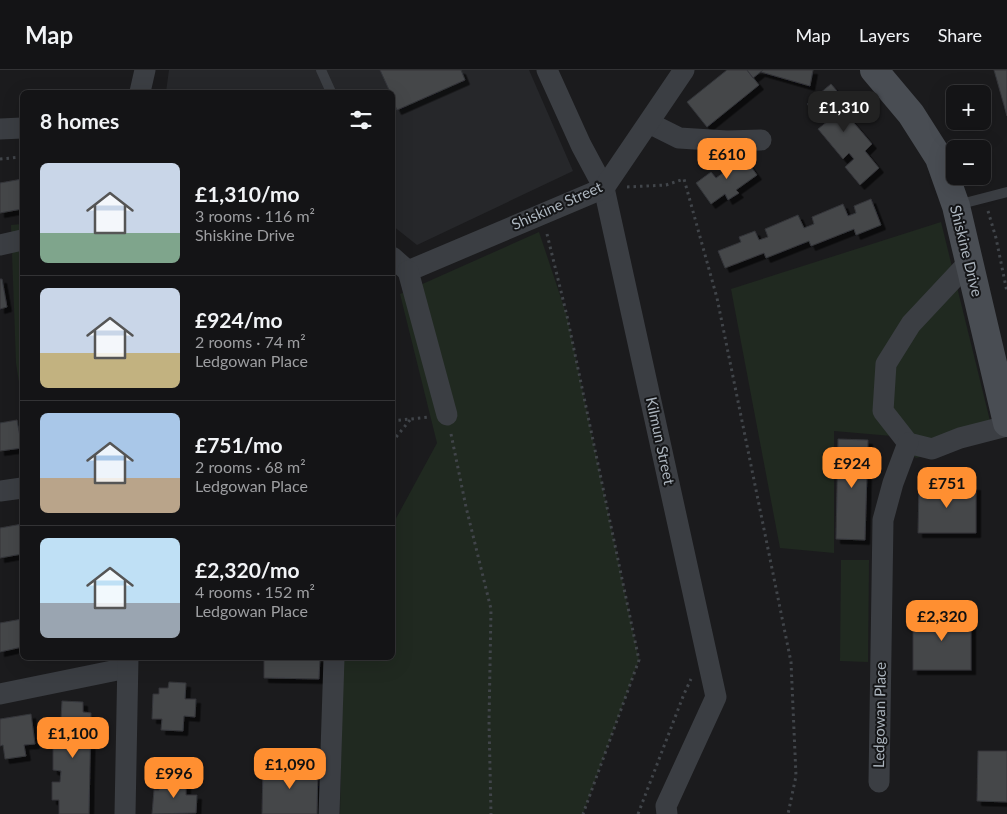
<!DOCTYPE html>
<meta charset="utf-8">
<style>
body{margin:0;font-family:Lato,sans-serif;background:#1d1d1f;color:#f1f3f6;height:100vh;display:flex;flex-direction:column;font-size:19px;white-space:nowrap}
*{box-sizing:border-box;margin:0}
p{font-size:16px;color:#9d9ea1}
.icon{flex:none;width:28px;height:28px;fill:none;stroke:currentColor;stroke-width:2;stroke-linecap:round;stroke-linejoin:round}
.map{position:relative;flex:1;overflow:hidden}
.panel{position:absolute;left:20px;top:20px;width:375px;height:570px;display:flex;flex-direction:column;background:#141416;border-radius:8px;box-shadow:0 5px 20px #0002,0 0 0 1px #333335}
.panel>*{flex:none}
.buttons{position:absolute;left:946px;top:15px;display:grid;gap:10px}
.buttons a{display:grid;place-items:center;width:45px;height:45px;border-radius:8px;background:#141416;box-shadow:0 5px 20px #0002,0 0 0 1px #333335;font-size:25px}
.price{position:absolute;translate:-50% -42px;padding:0 11px;border-radius:10px;background:#ff8f31;color:#111;font-size:16px;line-height:32px;filter:drop-shadow(0 1px 2px #0008)}
.price::after{content:'';position:absolute;left:50%;top:30px;width:15px;height:11px;margin-left:-8px;background:inherit;clip-path:polygon(0 0,100% 0,50% 100%)}
.price.active{background:#222;color:#fff}
ul{padding:0;list-style:none}
li{display:flex;align-items:center;gap:15px;height:125px;padding:0 20px}
li+li{border-top:1px solid #333335}
li span{display:grid;place-items:center;flex:none;width:140px;height:100px;border-radius:8px;color:#555}
li>.icon{margin-inline-start:auto}
span .icon{width:60px;height:60px;fill:#fffc;stroke-width:1}
li b{font-size:21px}
h2{display:flex;justify-content:space-between;align-items:center;height:60px;padding:0 20px;font-size:21px}
header{display:flex;align-items:center;gap:30px;box-sizing:border-box;height:70px;padding:0 25px;background:#141416;border-bottom:1px solid #333335}
header strong{font-size:24px}
nav{display:flex;gap:28px;margin-inline-start:auto;font-size:18px}
.map>svg:first-child{display:block}
.built{fill:#26272a}
.green{fill:#202920}
.building{fill:#44464a;stroke:#343539;filter:url(#shadow)}
.lines{fill:none;stroke-linecap:round;stroke-linejoin:round}
.path{stroke:#41454a;stroke-width:3;stroke-dasharray:2.5 4;stroke-linecap:butt}
.lane{stroke:#3b3e43;stroke-width:10}
.street{stroke:#3b3e43;stroke-width:21}
.secondary{stroke:#494d53;stroke-width:28}
.labels{text-anchor:middle;stroke-width:4;stroke-linejoin:round;paint-order:stroke}
.street-label{font-size:15px;fill:#acb5be;stroke:#151618}
</style>
<header>
<strong>Map</strong>
<nav><a>Map</a><a>Layers</a><a>Share</a></nav>
</header>
<div class="map">
<svg width="1007" height="744" viewBox="0 0 1007 744">
<defs>
<filter id="shadow"><feDropShadow dx="4.5" dy="4.5" stdDeviation="0" flood-color="#0009"/></filter>
</defs>
<rect width="100%" height="100%" fill="#1b1b1d"/>
<polygon class="built" points="169,0 529,0 573,101 417,175 393,156 392,22 166,22"/>
<g class="green">
<polygon points="941,152 994,367 916,388 892,366 834,361 834,483 780,478 731,219"/>
<polygon points="22,154 22,332 16,293 11,155"/>
<polygon points="539,162 567,246 639,590 583,744 340,744 343,588 392,588 393,454 437,373 400,224"/>
<polygon points="841,490 869,490 868,592 840,591"/>
</g>
<g class="building">
<polygon points="380,0 461,0 465,10 397,40 392,29 392,22 390,22"/>
<polygon points="727,0 747,0 759,15 707,57 687,32"/>
<polygon points="747,0 763,0 753,8"/>
<polygon points="763,0 813,0 810,16 761,2"/>
<polygon points="994,0 1007,0 1007,46"/>
<polygon points="831,14 849,35 843,40 872,74 865,81 879,98 860,115 845,97 854,89 849,83 843,89 818,59 829,50 824,44 819,48 807,34"/>
<polygon points="741,83 757,105 736,120 739,123 728,130 725,124 711,134 696,113 711,102 716,108 723,103 720,98"/>
<polygon points="22,109 22,139 0,143 0,113"/>
<polygon points="871,129 881,155 856,165 854,159 811,176 809,171 766,188 764,183 725,198 718,181 741,172 739,167 755,161 759,170 768,167 765,159 798,145 804,158 814,154 812,147 843,134 848,146 856,143 854,136"/>
<polygon points="0,209 2,209 7,237 0,239"/>
<polygon points="17,350 22,378 0,381 0,353"/>
<polygon points="838,369 868,370 865,470 836,469"/>
<polygon points="919,415 976,416 976,463 918,463"/>
<polygon points="22,454 22,484 0,488 0,458"/>
<rect x="913" y="543" width="58" height="57"/>
<polygon points="22,549 22,577 0,582 0,553"/>
<polygon points="264,588 320,588 319,609 264,608"/>
<polygon points="169,612 186,613 185,629 196,629 195,647 184,646 183,661 161,660 162,649 152,649 153,624 159,624 159,618 168,618"/>
<polygon points="62,631 83,632 83,642 91,643 89,744 59,744 59,730 52,730 52,712 60,712 61,701 53,700 53,676 61,676 61,666 52,666 53,649 61,649"/>
<polygon points="31,644 35,674 24,675 26,686 5,689 3,675 0,676 0,649"/>
<polygon points="978,681 1007,681 1007,732 977,731"/>
<polygon points="263,695 318,696 317,744 262,744"/>
<polygon points="169,708 186,709 186,725 197,725 196,743 152,744 154,720 159,720 160,714 169,714"/>
</g>
<g class="lines">
<g class="path">
<polyline points="0,89 21,87 22,86"/>
<polyline points="627,117 666,115 684,109 717,228 791,592 796,706 788,744"/>
<polyline points="988,141 996,168 1007,222"/>
<polyline points="547,164 567,246 639,590 583,744"/>
<polyline points="392,351 429,347"/>
<polyline points="451,364 466,437 491,539 489,652 491,744"/>
<polyline points="392,372 410,350"/>
<polyline points="638,744 684,624 691,609"/>
</g>
<g class="lane">
<polyline points="321,0 331,22"/>
<polyline points="957,135 1007,122"/>
</g>
<g class="street">
<polyline points="547,0 581,75 604,118 716,627 666,736 667,744"/>
<polyline points="140,22 145,0"/>
<polyline points="649,53 679,68 727,71 761,70"/>
<polyline points="0,59 22,58"/>
<polyline points="0,175 22,170"/>
<polyline points="392,187 408,201"/>
<polyline points="969,192 911,254 886,294 883,341 908,373 932,379 960,368 1007,356"/>
<polyline points="408,201 604,118 684,0"/>
<polyline points="408,201 447,345"/>
<polyline points="0,421 22,418"/>
<polyline points="0,624 127,598"/>
<polyline points="879,712 883,450 893,413 908,373"/>
<polyline points="125,744 128,588"/>
<polyline points="329,744 334,588"/>
</g>
<polyline class="secondary" points="874,0 911,44 939,88 956,136 1007,353"/>
</g>
<g class="labels">
<g class="street-label">
<text transform="translate(557 136) rotate(-24)" y="5">Shiskine Street</text>
<text transform="translate(966 181) rotate(76)" y="5">Shiskine Drive</text>
<text transform="translate(660 371) rotate(78)" y="5">Kilmun Street</text>
<text transform="translate(880 645) rotate(-89)" y="5">Ledgowan Place</text>
</g>
</g>
</svg>
<div class="buttons">
<a>+</a>
<a>−</a>
</div>
<b class="price active" style="left:844px;top:63px">£1,310</b>
<b class="price" style="left:727px;top:110px">£610</b>
<b class="price" style="left:852px;top:419px">£924</b>
<b class="price" style="left:947px;top:439px">£751</b>
<b class="price" style="left:942px;top:572px">£2,320</b>
<b class="price" style="left:73px;top:689px">£1,100</b>
<b class="price" style="left:290px;top:720px">£1,090</b>
<b class="price" style="left:174px;top:729px">£996</b>
<section class="panel">
<h2>8 homes<svg class="icon" aria-label="filters" viewBox="0 0 24 24"><path d="M4 7h16M4 17h16"/><circle cx="9" cy="7" r="2"/><circle cx="15" cy="17" r="2"/></svg></h2>
<ul>
<li><span style="background:linear-gradient(#c9d6e8 70%,#7fa58c 0)"><svg class="icon" aria-label="home" viewBox="0 0 24 24"><path d="M3 11l9-7 9 7M6 9v11h12V9"/></svg></span><div><b>£1,310/mo</b><p>3 rooms · 116 m²</p><p>Shiskine Drive</p></div></li>
<li><span style="background:linear-gradient(#c9d6e8 65%,#c2b280 0)"><svg class="icon" aria-label="home" viewBox="0 0 24 24"><path d="M3 11l9-7 9 7M6 9v11h12V9"/></svg></span><div><b>£924/mo</b><p>2 rooms · 74 m²</p><p>Ledgowan Place</p></div></li>
<li><span style="background:linear-gradient(#a9c7e8 65%,#b9a48a 0)"><svg class="icon" aria-label="home" viewBox="0 0 24 24"><path d="M3 11l9-7 9 7M6 9v11h12V9"/></svg></span><div><b>£751/mo</b><p>2 rooms · 68 m²</p><p>Ledgowan Place</p></div></li>
<li><span style="background:linear-gradient(#bfe0f5 65%,#9aa5b1 0)"><svg class="icon" aria-label="home" viewBox="0 0 24 24"><path d="M3 11l9-7 9 7M6 9v11h12V9"/></svg></span><div><b>£2,320/mo</b><p>4 rooms · 152 m²</p><p>Ledgowan Place</p></div></li>
</ul>
</section>
</div>
